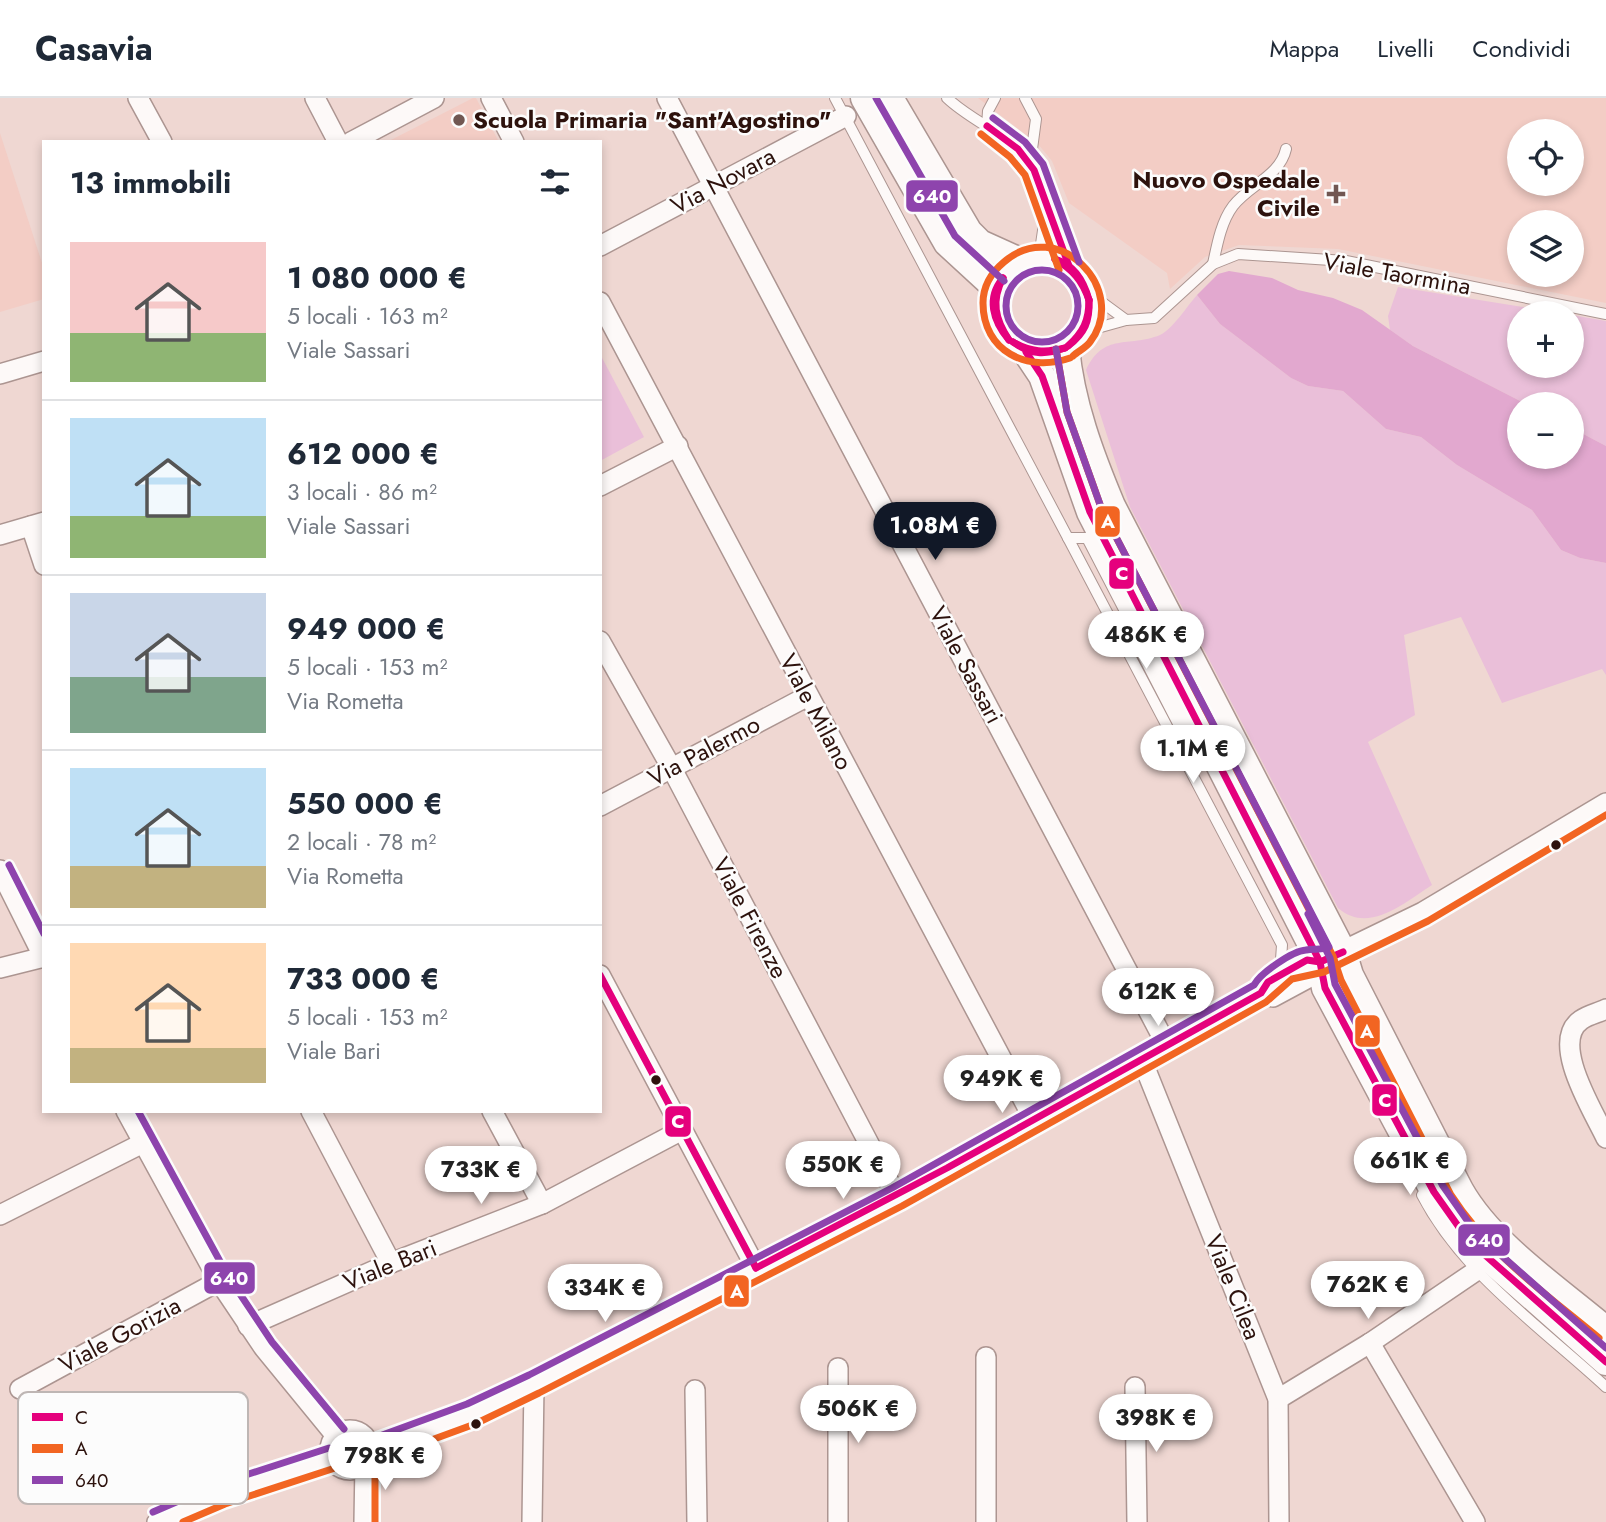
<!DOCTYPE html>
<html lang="it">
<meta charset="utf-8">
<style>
body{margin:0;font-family:Jost,sans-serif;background:#f2f2f3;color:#1f2937;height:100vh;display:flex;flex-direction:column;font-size:26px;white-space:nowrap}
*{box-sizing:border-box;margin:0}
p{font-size:23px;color:#747a83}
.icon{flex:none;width:38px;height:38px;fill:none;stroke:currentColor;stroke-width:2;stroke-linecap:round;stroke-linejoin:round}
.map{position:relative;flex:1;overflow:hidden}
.side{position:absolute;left:42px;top:42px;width:560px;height:973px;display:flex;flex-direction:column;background:#fff;border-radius:0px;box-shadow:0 4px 10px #0003}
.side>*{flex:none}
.fabs{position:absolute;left:1507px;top:21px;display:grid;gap:14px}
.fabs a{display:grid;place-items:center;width:77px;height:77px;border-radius:50%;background:#fff;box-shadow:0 4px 10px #0003;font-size:35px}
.price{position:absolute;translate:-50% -60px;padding:0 16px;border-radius:24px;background:#fff;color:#222;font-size:23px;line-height:46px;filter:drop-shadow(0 2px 4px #0008)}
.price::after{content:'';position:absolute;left:50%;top:42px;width:21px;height:16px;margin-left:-10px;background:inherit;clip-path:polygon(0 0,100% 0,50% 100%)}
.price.on{background:#111827;color:#fff}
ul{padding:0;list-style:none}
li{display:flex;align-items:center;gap:21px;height:175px;padding:0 28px}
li+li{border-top:2px solid #e0e1e3}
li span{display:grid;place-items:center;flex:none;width:196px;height:140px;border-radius:0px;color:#555}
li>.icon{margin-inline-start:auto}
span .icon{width:84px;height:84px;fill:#fffc;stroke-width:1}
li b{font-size:30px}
h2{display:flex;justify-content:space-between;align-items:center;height:84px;padding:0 28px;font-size:30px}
header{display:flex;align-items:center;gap:42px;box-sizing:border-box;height:98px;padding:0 35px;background:#fff;border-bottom:2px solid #e0e1e3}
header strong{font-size:33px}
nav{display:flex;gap:38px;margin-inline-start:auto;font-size:24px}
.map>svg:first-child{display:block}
.built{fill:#f3cdc5;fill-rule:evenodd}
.green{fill:#eabfd9}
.forest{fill:#e2a8cf}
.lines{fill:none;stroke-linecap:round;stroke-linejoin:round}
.service-casing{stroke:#ac9591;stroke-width:12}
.minor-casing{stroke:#ac9591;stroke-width:22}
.secondary-casing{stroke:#ac9591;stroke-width:29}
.service{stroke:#fdf9f8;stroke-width:10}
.minor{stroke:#fdf9f8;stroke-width:19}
.secondary{stroke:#fdf9f8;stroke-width:26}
.bus-1-casing{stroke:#fcfcfc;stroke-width:12}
.bus-2-casing{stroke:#fcfcfc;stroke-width:12}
.bus-3-casing{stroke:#fcfcfc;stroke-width:12}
.bus-1{stroke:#e5007d;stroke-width:7}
.bus-2{stroke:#f26522;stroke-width:7}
.bus-3{stroke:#8e44ad;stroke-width:7}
.poi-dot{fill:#715752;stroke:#fcfcfc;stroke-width:2.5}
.bus-dot{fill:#2d120d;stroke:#fcfcfc;stroke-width:2.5}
.labels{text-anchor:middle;stroke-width:5;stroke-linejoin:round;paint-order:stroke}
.poi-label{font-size:24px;font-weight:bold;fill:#2d120d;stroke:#fcfcfc;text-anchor:start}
.street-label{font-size:24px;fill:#2d120d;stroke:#fcfcfc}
.key{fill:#fcfcfc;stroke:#beb6b4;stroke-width:2}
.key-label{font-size:19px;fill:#2d120d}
.line-badge{stroke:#fcfcfc;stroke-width:2.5}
.badge-label{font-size:19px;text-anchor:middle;font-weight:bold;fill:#fff}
</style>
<header>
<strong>Casavia</strong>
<nav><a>Mappa</a><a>Livelli</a><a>Condividi</a></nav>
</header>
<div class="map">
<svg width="1606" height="1424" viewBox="0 0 1606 1424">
<rect width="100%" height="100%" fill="#efd7d2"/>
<g class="built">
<polygon points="473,0 476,0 499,44 387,44"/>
<path d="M978,0H1606V205L1338,151L1239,147L1205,159L1170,191L1167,175L1069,105L1052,63L1038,46ZM1519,33H1572V86H1519ZM1519,124H1572V177H1519Z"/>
<polygon points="0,35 44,171 44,201 0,214"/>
</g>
<g class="green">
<polygon points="1398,189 1560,215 1519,215 1519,268 1572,268 1572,217 1606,223 1606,348 1572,330 1572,306 1526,306 1413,248 1390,232 1388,218"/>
<path d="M1197,197L1220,226L1291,280L1308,288L1343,293L1386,331L1421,339L1457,367L1532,412L1561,452L1580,460L1606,465V577L1602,571L1502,605L1461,519L1404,537L1415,617L1368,644L1432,787C1405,804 1369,837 1338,810L1130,409L1086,272C1104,234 1128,250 1160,237C1173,231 1187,208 1197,197Z"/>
<polygon points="600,256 644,339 600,363"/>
</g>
<polygon class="forest" points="1229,173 1272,180 1298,192 1333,200 1362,212 1413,248 1526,306 1519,306 1519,359 1572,359 1572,330 1606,348 1606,465 1580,460 1561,452 1532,412 1457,367 1421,339 1386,331 1343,293 1308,288 1291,280 1220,226 1197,197 1218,176"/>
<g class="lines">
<defs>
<g id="service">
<polyline points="835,0 1068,440 1087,440 1131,525"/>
<path d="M947,0C970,22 1003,34 1025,58C1048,85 1054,135 1069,168"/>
<polyline points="1025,0 1036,21 1030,66"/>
<polyline points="987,28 988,13 995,0"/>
<polyline points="1034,160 1041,146 1046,112"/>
<path d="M1213,166C1217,147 1221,124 1233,108C1249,87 1280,78 1286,51"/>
<polyline points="1126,222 1154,220 1213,166 1238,156 1346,163 1606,216"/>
<polyline points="1083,234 1126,222 1088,194"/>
<polyline points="1068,440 1282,847 1280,876"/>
<path d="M1422,1097C1463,1176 1541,1229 1606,1289"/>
</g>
<g id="minor">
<polyline points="138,0 162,44"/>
<polyline points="315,0 338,44"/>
<polyline points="491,0 514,44"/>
<polyline points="667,0 1167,948"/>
<polyline points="351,44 434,0"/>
<polyline points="600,148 846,18"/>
<polyline points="600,204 1034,1022"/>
<polyline points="0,276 44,263"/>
<polyline points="600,388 678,348"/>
<polyline points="31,428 44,467"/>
<polyline points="0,437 44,424"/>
<polyline points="1138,507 1131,525 1191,641"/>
<polyline points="600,543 671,669 897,1099"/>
<polyline points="600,708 808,598"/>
<polyline points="0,772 44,860"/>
<polyline points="0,870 44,859"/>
<polyline points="600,877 756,1170"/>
<polyline points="1261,895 1273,899 1312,878 1320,864"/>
<path d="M1606,911C1598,915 1588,917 1581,922C1549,944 1594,1014 1606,1040"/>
<polyline points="1142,962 1278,1301 1279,1424"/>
<polyline points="126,1013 219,1183 264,1250 336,1338"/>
<polyline points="311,1013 391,1165"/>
<polyline points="492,1013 542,1106"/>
<polyline points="0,1117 143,1045"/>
<polyline points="248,1228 391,1165 542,1106 682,1032"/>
<polyline points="1370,1245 1475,1424"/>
<polyline points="986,1259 986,1424"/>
<polyline points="838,1270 838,1424"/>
<polyline points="1135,1289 1137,1424"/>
<polyline points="20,1291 219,1183"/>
<polyline points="695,1292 697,1424"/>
<polyline points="1278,1301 1370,1245 1476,1173"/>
<circle cx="350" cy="1352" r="20"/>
<path d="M370,1353L471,1316L534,1286L897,1099L1261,895C1272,877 1299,861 1320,864L1423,814L1606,705"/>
<polyline points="157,1424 221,1396 332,1360"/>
<polyline points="364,1424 365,1365"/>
<polyline points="532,1424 534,1286"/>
</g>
<g id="secondary">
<polyline points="864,0 947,145 997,191"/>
<polyline points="890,0 969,134 980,145 1022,164"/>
<circle cx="1042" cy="208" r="48"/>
<path d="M1066,250C1071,305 1091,358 1112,408L1343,854L1350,877L1460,1092C1491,1147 1558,1191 1606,1232"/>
<polyline points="1026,254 1042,278 1090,414 1320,864 1325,890 1434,1094 1468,1142 1606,1264"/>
</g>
</defs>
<use href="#service" class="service-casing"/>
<use href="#minor" class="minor-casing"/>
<use href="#secondary" class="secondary-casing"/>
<use href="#service" class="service"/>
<use href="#minor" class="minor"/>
<use href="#secondary" class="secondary"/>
<defs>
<g id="bus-1">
<polyline points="987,28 1018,51 1034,72 1069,168"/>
<path d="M1055,161C1075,167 1084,183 1089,202"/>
<path d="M1055,161C1073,172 1082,182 1089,202"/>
<path d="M1003,180C991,203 995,221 1009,242"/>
<path d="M1003,180C986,200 993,223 1009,242"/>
<path d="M1013,244C1031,254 1045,255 1065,250"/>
<path d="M1013,244C1031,257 1045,257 1065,250"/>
<path d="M1068,248C1083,234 1089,223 1089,202"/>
<path d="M1068,248C1085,235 1090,223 1089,202"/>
<polyline points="1026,254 1042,278 1090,414 1320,864 1325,890 1434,1094 1468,1142 1606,1264"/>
<polyline points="600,877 756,1170"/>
<polyline points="756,1170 947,1070 1261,895 1268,884 1307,862 1320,864 1343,854"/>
</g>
<g id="bus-2">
<polyline points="981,36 1010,59 1025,77 1059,172"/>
<path d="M1056,251L1067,314L1102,412L1333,858L1341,882L1451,1097C1489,1156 1546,1196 1599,1240"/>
<path d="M1070,260C1027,275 983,253 983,205C983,188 992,174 1004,164C1058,117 1130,192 1090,244C1086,250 1078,253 1073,258"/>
<polyline points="374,1363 475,1326 539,1295 902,1108 1266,904 1292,881 1324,874 1428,823 1606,717"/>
<polyline points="183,1424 225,1406 335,1370"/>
<polyline points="375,1424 375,1365"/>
</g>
<g id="bus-3">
<polyline points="876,0 955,138 1004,183"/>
<polyline points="993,20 1025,44 1043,66 1079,164"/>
<circle cx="1042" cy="208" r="36"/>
<polyline points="9,767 44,836"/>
<polyline points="1308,816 1330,860 1335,886 1443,1088 1476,1135 1606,1250"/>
<polyline points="138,1013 228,1178 272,1244 344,1331"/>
<path d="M366,1343L467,1306L529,1277L892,1090L1254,887C1261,875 1292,853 1306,852C1315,850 1319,853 1329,849L1102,412L1067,314L1056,251"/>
<polyline points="153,1414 218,1386 329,1350"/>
</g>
</defs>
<use href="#bus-1" class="bus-1-casing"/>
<use href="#bus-2" class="bus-2-casing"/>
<use href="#bus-3" class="bus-3-casing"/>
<use href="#bus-1" class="bus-1"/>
<use href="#bus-2" class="bus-2"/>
<use href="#bus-3" class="bus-3"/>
</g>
<g class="poi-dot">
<circle cx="459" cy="22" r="7"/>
<path d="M1332.5 85.5h7v7h7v7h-7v7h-7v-7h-7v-7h7z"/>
</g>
<g class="bus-dot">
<circle cx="1556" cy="747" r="6"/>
<circle cx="656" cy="982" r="6"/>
<circle cx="476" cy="1326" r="6"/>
</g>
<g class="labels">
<g class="poi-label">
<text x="473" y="30">Scuola Primaria "Sant'Agostino"</text>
<text x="1320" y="90" text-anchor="end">Nuovo Ospedale<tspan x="1320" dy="28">Civile</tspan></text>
</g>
<g class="street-label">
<text transform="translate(723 83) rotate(-28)" y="8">Via Novara</text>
<text transform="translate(1397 176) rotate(10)" y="8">Viale Taormina</text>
<text transform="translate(966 567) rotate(62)" y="8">Viale Sassari</text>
<text transform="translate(816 614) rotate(62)" y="8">Viale Milano</text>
<text transform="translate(704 653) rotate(-28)" y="8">Via Palermo</text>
<text transform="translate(750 820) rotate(62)" y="8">Viale Firenze</text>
<text transform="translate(390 1167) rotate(-22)" y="8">Viale Bari</text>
<text transform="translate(1233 1189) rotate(68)" y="8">Viale Cilea</text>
<text transform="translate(120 1237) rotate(-28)" y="8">Viale Gorizia</text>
</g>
</g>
<rect x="18" y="1294" width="230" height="112" rx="10" class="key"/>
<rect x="32" y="1315" width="31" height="8" fill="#e5007d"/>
<rect x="32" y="1346" width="31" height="9" fill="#f26522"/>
<rect x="32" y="1378" width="31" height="8" fill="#8e44ad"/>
<g class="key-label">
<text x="75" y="1326">C</text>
<text x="75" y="1357">A</text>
<text x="75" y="1389">640</text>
</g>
<g class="line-badge">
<rect x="905" y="81" width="54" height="34" rx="7" fill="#8e44ad"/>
<rect x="1094" y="407" width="27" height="33" rx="7" fill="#f26522"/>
<rect x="1108" y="459" width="27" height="33" rx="7" fill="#e5007d"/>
<rect x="1354" y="916" width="27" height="34" rx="7" fill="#f26522"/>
<rect x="1371" y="985" width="27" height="34" rx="7" fill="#e5007d"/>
<rect x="664" y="1007" width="28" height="33" rx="7" fill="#e5007d"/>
<rect x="1457" y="1125" width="54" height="34" rx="7" fill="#8e44ad"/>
<rect x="203" y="1163" width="53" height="34" rx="7" fill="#8e44ad"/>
<rect x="723" y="1176" width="27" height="34" rx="7" fill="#f26522"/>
</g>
<g class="badge-label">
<text x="932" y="105">640</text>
<text x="1108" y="430">A</text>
<text x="1122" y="482">C</text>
<text x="1367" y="940">A</text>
<text x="1385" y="1009">C</text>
<text x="678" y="1030">C</text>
<text x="1484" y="1149">640</text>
<text x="229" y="1187">640</text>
<text x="737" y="1200">A</text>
</g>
</svg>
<div class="fabs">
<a><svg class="icon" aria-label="locate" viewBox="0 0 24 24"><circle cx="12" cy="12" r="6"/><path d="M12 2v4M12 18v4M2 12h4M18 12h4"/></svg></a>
<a><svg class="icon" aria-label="layers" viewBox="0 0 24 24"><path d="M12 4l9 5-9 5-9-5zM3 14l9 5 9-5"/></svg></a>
<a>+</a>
<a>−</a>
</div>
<b class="price on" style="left:935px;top:464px">1.08M €</b>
<b class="price" style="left:1146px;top:573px">486K €</b>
<b class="price" style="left:1193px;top:687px">1.1M €</b>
<b class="price" style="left:1158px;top:930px">612K €</b>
<b class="price" style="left:1002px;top:1017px">949K €</b>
<b class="price" style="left:1410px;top:1099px">661K €</b>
<b class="price" style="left:843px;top:1103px">550K €</b>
<b class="price" style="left:481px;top:1108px">733K €</b>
<b class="price" style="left:1368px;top:1223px">762K €</b>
<b class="price" style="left:605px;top:1226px">334K €</b>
<b class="price" style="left:858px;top:1347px">506K €</b>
<b class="price" style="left:1156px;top:1356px">398K €</b>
<b class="price" style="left:385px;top:1394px">798K €</b>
<section class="side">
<h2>13 immobili<svg class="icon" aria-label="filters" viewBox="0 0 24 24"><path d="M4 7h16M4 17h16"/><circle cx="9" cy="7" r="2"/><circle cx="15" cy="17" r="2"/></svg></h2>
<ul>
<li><span style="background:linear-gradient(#f6c9c9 65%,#8fb573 0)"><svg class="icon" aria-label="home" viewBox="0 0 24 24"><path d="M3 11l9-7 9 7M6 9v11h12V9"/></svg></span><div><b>1 080 000 €</b><p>5 locali · 163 m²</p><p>Viale Sassari</p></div></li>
<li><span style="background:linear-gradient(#bfe0f5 70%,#8fb573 0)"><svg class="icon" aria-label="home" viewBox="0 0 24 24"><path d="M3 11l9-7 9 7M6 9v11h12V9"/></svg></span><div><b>612 000 €</b><p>3 locali · 86 m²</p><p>Viale Sassari</p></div></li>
<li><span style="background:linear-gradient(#c9d6e8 60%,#7fa58c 0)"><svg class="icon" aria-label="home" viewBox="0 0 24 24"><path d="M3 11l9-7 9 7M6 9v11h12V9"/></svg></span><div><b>949 000 €</b><p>5 locali · 153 m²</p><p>Via Rometta</p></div></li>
<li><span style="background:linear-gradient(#bfe0f5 70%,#c2b280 0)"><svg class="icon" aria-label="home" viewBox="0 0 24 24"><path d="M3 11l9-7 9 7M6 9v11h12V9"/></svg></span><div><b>550 000 €</b><p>2 locali · 78 m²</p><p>Via Rometta</p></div></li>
<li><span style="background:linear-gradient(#ffd9b3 75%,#c2b280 0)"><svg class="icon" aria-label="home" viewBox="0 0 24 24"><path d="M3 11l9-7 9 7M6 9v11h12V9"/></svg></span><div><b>733 000 €</b><p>5 locali · 153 m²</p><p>Viale Bari</p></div></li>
</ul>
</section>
</div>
